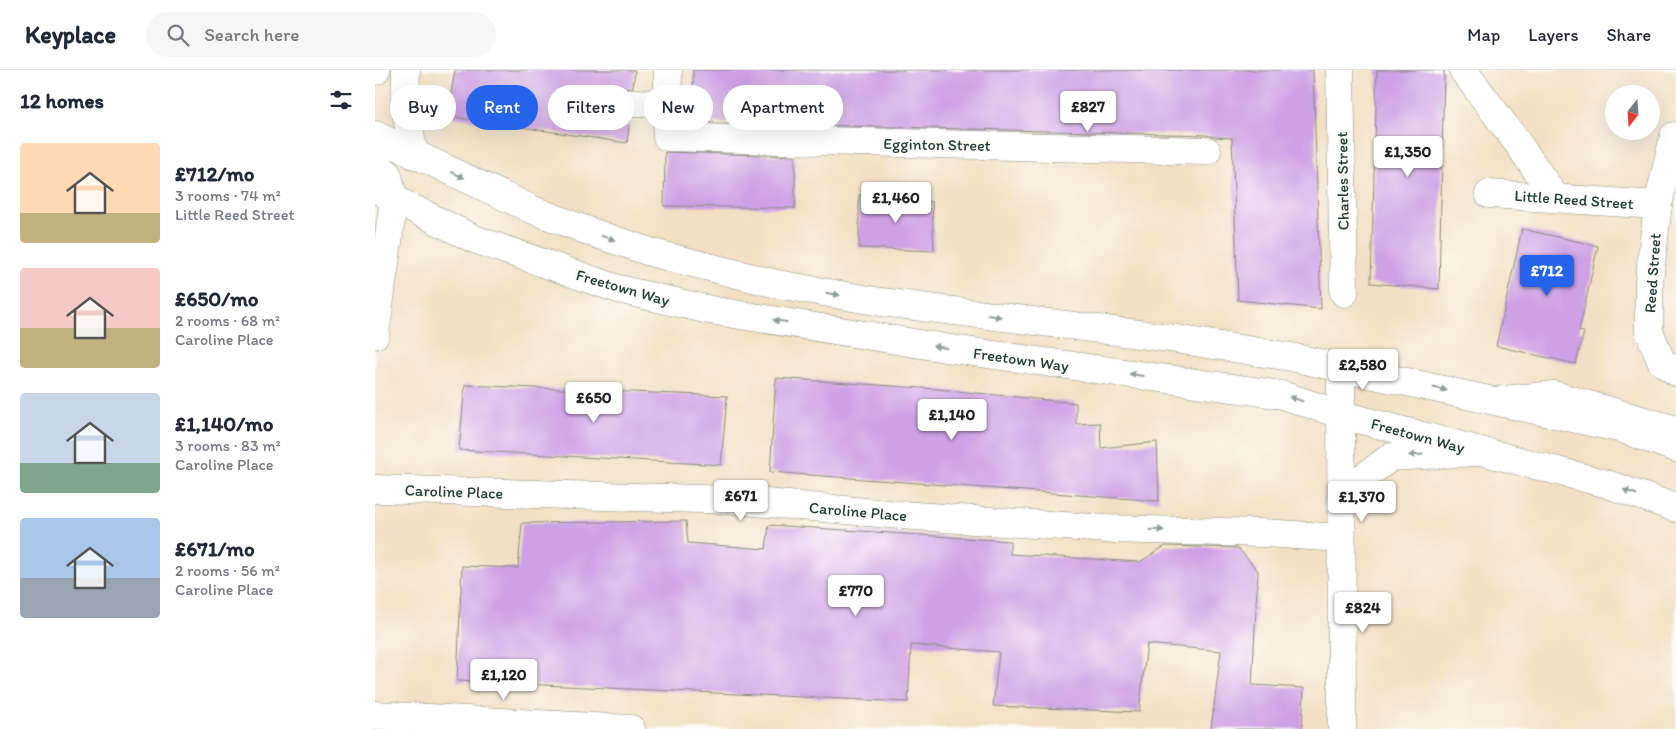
<!DOCTYPE html>
<meta charset="utf-8">
<style>
body{margin:0;font-family:Itim,sans-serif;background:#f6f6f7;color:#1f2937;height:100vh;display:flex;flex-direction:column;font-size:19px;white-space:nowrap}
*{box-sizing:border-box;margin:0}
p{font-size:16px;color:#747a83}
.icon{flex:none;width:28px;height:28px;fill:none;stroke:currentColor;stroke-width:2;stroke-linecap:round;stroke-linejoin:round}
.map{position:relative;flex:1;overflow:hidden}
.details{display:flex;flex-direction:column;background:#fff;width:375px}
.details>*{flex:none}
.top-card{position:absolute;left:15px;top:15px;width:475px;height:45px;display:flex;gap:10px}
.needle{width:32px;rotate:197deg}
.fabs{position:absolute;left:1230px;top:15px;display:grid;gap:10px}
.fabs a{display:grid;place-items:center;width:55px;height:55px;border-radius:50%;background:#fff;box-shadow:0 5px 20px #0002;font-size:25px}
.price{position:absolute;translate:-50% -42px;padding:0 11px;border-radius:5px;background:#fff;color:#222;font-size:16px;line-height:32px;filter:drop-shadow(0 1px 2px #0008)}
.price::after{content:'';position:absolute;left:50%;top:30px;width:15px;height:11px;margin-left:-8px;background:inherit;clip-path:polygon(0 0,100% 0,50% 100%)}
.price.selected{background:#2563eb;color:#fff}
ul{padding:0;list-style:none}
li{display:flex;align-items:center;gap:15px;height:125px;padding:0 20px}
li span{display:grid;place-items:center;flex:none;width:140px;height:100px;border-radius:5px;color:#555}
li>.icon{margin-inline-start:auto}
span .icon{width:60px;height:60px;fill:#fffc;stroke-width:1}
li b{font-size:21px}
h2{display:flex;justify-content:space-between;align-items:center;height:60px;padding:0 20px;font-size:21px}
.chip{padding:0 18px;border-radius:22px;background:#fff;box-shadow:0 5px 20px #0002;font-size:18px;line-height:45px}
.chip.selected{background:#2563eb;color:#fff}
header{display:flex;align-items:center;gap:30px;box-sizing:border-box;height:70px;padding:0 25px;background:#fff;border-bottom:1px solid #e0e1e3}
header strong{font-size:24px}
nav{display:flex;gap:28px;margin-inline-start:auto;font-size:18px}
.search{width:350px;height:45px;background:#f6f6f7;display:flex;align-items:center;gap:12px;box-sizing:border-box;padding:0 18px;border-radius:28px;color:#747a83;font-size:19px}
main{display:flex;flex:1;min-height:0}
.map>svg:first-child{display:block}
.building{fill:#cea0e6}
.lines{fill:none;stroke-linecap:round;stroke-linejoin:round}
.minor-casing{stroke:#888e7c;stroke-width:29}
.highway-casing{stroke:#888e7c;stroke-width:29}
.minor{stroke:#fff;stroke-width:28}
.highway{stroke:#fff;stroke-width:28}
.oneway{fill:#8f9e9a}
.labels{text-anchor:middle;stroke-width:5;stroke-linejoin:round;paint-order:stroke}
.street-label{font-size:16px;fill:#1f3d34;stroke:#fdfcf7}
</style>
<header>
<strong>Keyplace</strong>
<div class="search"><svg class="icon" aria-label="search" viewBox="0 0 24 24"><circle cx="10" cy="10" r="6"/><path d="M15 15l6 6"/></svg>Search here</div>
<nav><a>Map</a><a>Layers</a><a>Share</a></nav>
</header>
<main>
<section class="details">
<h2>12 homes<svg class="icon" aria-label="filters" viewBox="0 0 24 24"><path d="M4 7h16M4 17h16"/><circle cx="9" cy="7" r="2"/><circle cx="15" cy="17" r="2"/></svg></h2>
<ul>
<li><span style="background:linear-gradient(#ffd9b3 70%,#c2b280 0)"><svg class="icon" aria-label="home" viewBox="0 0 24 24"><path d="M3 11l9-7 9 7M6 9v11h12V9"/></svg></span><div><b>£712/mo</b><p>3 rooms · 74 m²</p><p>Little Reed Street</p></div></li>
<li><span style="background:linear-gradient(#f6c9c9 60%,#c2b280 0)"><svg class="icon" aria-label="home" viewBox="0 0 24 24"><path d="M3 11l9-7 9 7M6 9v11h12V9"/></svg></span><div><b>£650/mo</b><p>2 rooms · 68 m²</p><p>Caroline Place</p></div></li>
<li><span style="background:linear-gradient(#c9d6e8 70%,#7fa58c 0)"><svg class="icon" aria-label="home" viewBox="0 0 24 24"><path d="M3 11l9-7 9 7M6 9v11h12V9"/></svg></span><div><b>£1,140/mo</b><p>3 rooms · 83 m²</p><p>Caroline Place</p></div></li>
<li><span style="background:linear-gradient(#a9c7e8 60%,#9aa5b1 0)"><svg class="icon" aria-label="home" viewBox="0 0 24 24"><path d="M3 11l9-7 9 7M6 9v11h12V9"/></svg></span><div><b>£671/mo</b><p>2 rooms · 56 m²</p><p>Caroline Place</p></div></li>
</ul>
</section>
<div class="map">
<svg width="1301" height="659" viewBox="0 0 1301 659">
<rect width="100%" height="100%" fill="#fdfcf7"/>
<filter id="ink" filterUnits="userSpaceOnUse"><feTurbulence type="fractalNoise" baseFrequency=".02" numOctaves="2"/><feDisplacementMap in="SourceGraphic" scale="10" xChannelSelector="R" yChannelSelector="G"/><feConvolveMatrix kernelMatrix="1 2 1 2 8 2 1 2 1" color-interpolation-filters="sRGB"/></filter>
<filter id="wash" filterUnits="userSpaceOnUse"><feTurbulence type="fractalNoise" baseFrequency=".0096" numOctaves="4" result="noise"/><feDisplacementMap in="SourceGraphic" scale="20" xChannelSelector="R" yChannelSelector="G"/><feGaussianBlur stdDeviation="1.12" result="paint"/><feColorMatrix in="noise" values="0 0 0 0 0 0 0 0 0 0 0 0 0 0 0 0 0 1.4 0 .05"/><feComposite in="paint" operator="in"/></filter>
<g filter="url(#wash)">
<rect width="100%" height="100%" fill="#f1e0c3"/>
<g id="blocks">
<g class="building">
<polygon points="80,0 260,0 258,17 249,20 243,25 241,32 244,41 248,46 255,48 252,73 72,46"/>
<polygon points="318,0 938,0 946,239 863,230 857,68 840,67 832,65 319,52"/>
<polygon points="1002,0 1069,0 1064,219 996,213"/>
<polygon points="290,82 420,86 420,138 289,136"/>
<polygon points="484,125 557,132 559,181 484,178"/>
<polygon points="1147,159 1223,176 1204,261 1209,262 1201,294 1121,276"/>
<polygon points="401,308 562,319 701,333 701,354 725,353 726,378 782,372 784,431 395,402"/>
<polygon points="90,315 352,326 346,395 84,380"/>
<polygon points="311,451 313,473 391,479 394,455 635,471 635,484 765,492 790,476 863,478 883,501 877,615 929,618 927,659 836,659 846,581 772,574 764,642 618,636 624,582 536,575 533,632 82,611 87,496 143,498 147,453"/>
</g>
</g>
</g>
<g filter="url(#ink)">
<use href="#blocks" fill-opacity="0" stroke="#888e7c" stroke-width="1"/>
<g class="lines">
<defs>
<g id="minor">
<polyline points="31,0 30,36 39,85"/>
<polyline points="293,0 292,67 832,81"/>
<polyline points="965,0 969,223"/>
<polyline points="1088,0 1142,72 1180,127"/>
<polyline points="0,1 1,0"/>
<polyline points="257,33 293,34"/>
<polyline points="1299,66 1283,135 1274,211 1274,261 1286,291 1301,302"/>
<polyline points="0,93 12,103 19,129 0,265"/>
<polyline points="1114,124 1283,135"/>
<polyline points="966,297 967,659"/>
<polyline points="1128,330 1179,325 1301,360"/>
<polyline points="0,419 358,430 525,445 733,459 888,463 966,468"/>
<polyline points="966,436 986,409 1016,387 1101,382"/>
<polyline points="0,645 256,659"/>
</g>
<g id="highway">
<polyline points="0,65 156,139 216,162 278,183 402,214 506,232 788,267 916,287 1248,359 1301,378"/>
<polyline points="0,118 19,129 99,169 243,219 335,240 570,278 907,325 967,345 1229,413 1301,438"/>
</g>
</defs>
<use href="#minor" class="minor-casing"/>
<use href="#highway" class="highway-casing"/>
<use href="#minor" class="minor"/>
<use href="#highway" class="highway"/>
</g>
<defs><path id="oneway-solid" d="M-6-.8H1V-3.2L6.5 0L1 3.2V.8H-6Z" transform="scale(1.25)"/></defs>
<g class="oneway">
<use href="#oneway-solid" transform="translate(83 105) rotate(25)"/>
<use href="#oneway-solid" transform="translate(233 168) rotate(18)"/>
<use href="#oneway-solid" transform="translate(458 224) rotate(10)"/>
<use href="#oneway-solid" transform="translate(619 246) rotate(7)"/>
<use href="#oneway-solid" transform="translate(405 251) rotate(-171)"/>
<use href="#oneway-solid" transform="translate(565 277) rotate(-171)"/>
<use href="#oneway-solid" transform="translate(761 305) rotate(-172)"/>
<use href="#oneway-solid" transform="translate(1065 319) rotate(12)"/>
<use href="#oneway-solid" transform="translate(921 329) rotate(-162)"/>
<use href="#oneway-solid" transform="translate(1041 385) rotate(177)"/>
<use href="#oneway-solid" transform="translate(1255 422) rotate(-161)"/>
<use href="#oneway-solid" transform="translate(782 460) rotate(1)"/>
</g>
</g>
<g class="labels">
<g class="street-label">
<text transform="translate(562 74) rotate(1)" y="6">Egginton Street</text>
<text transform="translate(967 111) rotate(-91)" y="6">Charles Street</text>
<text transform="translate(1199 129) rotate(4)" y="6">Little Reed Street</text>
<text transform="translate(1277 203) rotate(-86)" y="6">Reed Street</text>
<text transform="translate(248 217) rotate(16)" y="6">Freetown Way</text>
<text transform="translate(646 289) rotate(8)" y="6">Freetown Way</text>
<text transform="translate(1043 365) rotate(15)" y="6">Freetown Way</text>
<text transform="translate(79 421) rotate(2)" y="6">Caroline Place</text>
<text transform="translate(483 441) rotate(5)" y="6">Caroline Place</text>
</g>
</g>
</svg>
<div class="fabs">
<a><svg class="needle" viewBox="-14 -14 28 28"><path d="M0-13l5 13h-10z" fill="#e53935"/><path d="M0 13l5-13h-10z" fill="#747a83"/></svg></a>
</div>
<b class="price" style="left:713px;top:63px">£827</b>
<b class="price" style="left:1033px;top:108px">£1,350</b>
<b class="price" style="left:521px;top:154px">£1,460</b>
<b class="price selected" style="left:1172px;top:227px">£712</b>
<b class="price" style="left:988px;top:321px">£2,580</b>
<b class="price" style="left:219px;top:354px">£650</b>
<b class="price" style="left:577px;top:371px">£1,140</b>
<b class="price" style="left:366px;top:452px">£671</b>
<b class="price" style="left:987px;top:453px">£1,370</b>
<b class="price" style="left:481px;top:547px">£770</b>
<b class="price" style="left:988px;top:564px">£824</b>
<b class="price" style="left:129px;top:631px">£1,120</b>
<div class="top-card">
<a class="chip">Buy</a>
<a class="chip selected">Rent</a>
<a class="chip">Filters</a>
<a class="chip">New</a>
<a class="chip">Apartment</a>
</div>
</div>
</main>
